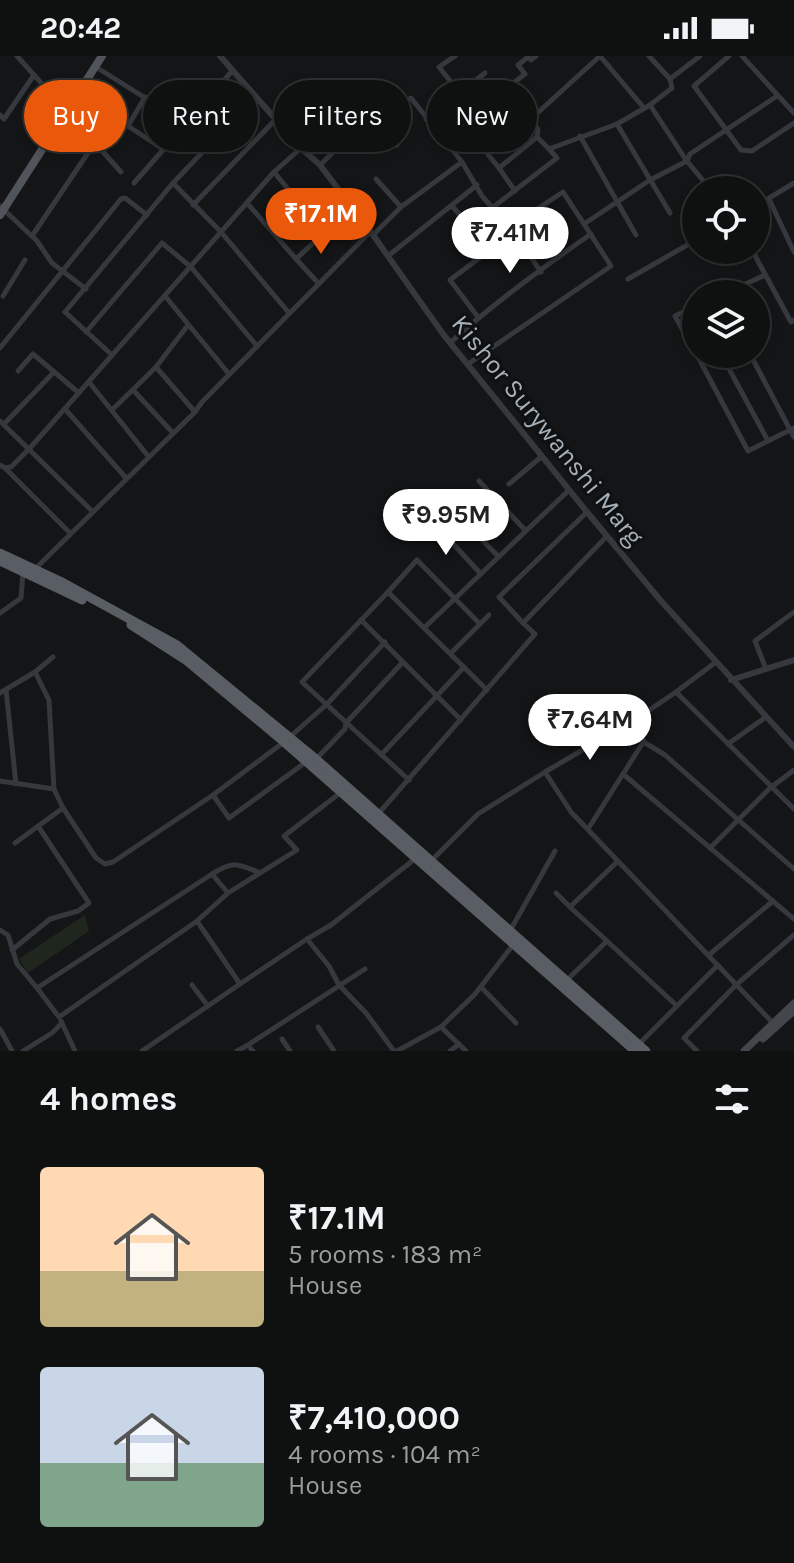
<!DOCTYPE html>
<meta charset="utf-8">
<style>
body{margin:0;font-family:Karla,sans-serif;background:#181919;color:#f1f3f6;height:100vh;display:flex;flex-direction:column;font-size:30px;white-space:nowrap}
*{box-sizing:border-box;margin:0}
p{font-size:26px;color:#9b9d9f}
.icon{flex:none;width:44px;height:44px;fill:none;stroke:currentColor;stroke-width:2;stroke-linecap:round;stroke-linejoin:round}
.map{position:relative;height:995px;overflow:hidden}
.panel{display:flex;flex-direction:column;background:#0f1010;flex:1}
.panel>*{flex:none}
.guide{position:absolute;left:24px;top:24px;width:746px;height:72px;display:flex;gap:16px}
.tools{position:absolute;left:682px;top:120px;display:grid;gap:16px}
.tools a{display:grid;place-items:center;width:88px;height:88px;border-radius:50%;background:#0f1010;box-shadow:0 4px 12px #0003,0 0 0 2px #2f3030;font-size:40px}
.price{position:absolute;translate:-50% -68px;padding:0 18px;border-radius:28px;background:#fff;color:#222;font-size:26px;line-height:52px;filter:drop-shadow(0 2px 4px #0008)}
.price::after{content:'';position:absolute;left:50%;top:48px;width:24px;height:18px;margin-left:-12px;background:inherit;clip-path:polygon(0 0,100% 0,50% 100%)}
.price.selected{background:#ea580c;color:#fff}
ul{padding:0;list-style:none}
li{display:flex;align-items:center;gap:24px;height:200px;padding:0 40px}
li span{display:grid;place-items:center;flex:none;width:224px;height:160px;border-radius:8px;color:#555}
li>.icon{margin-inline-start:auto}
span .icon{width:96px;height:96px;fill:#fffc;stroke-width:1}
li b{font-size:34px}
h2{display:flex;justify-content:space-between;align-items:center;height:96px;padding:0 40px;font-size:34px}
.pill{padding:0 28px;border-radius:36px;background:#0f1010;box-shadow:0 4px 12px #0003,0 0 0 2px #2f3030;font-size:28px;line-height:72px}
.pill.selected{background:#ea580c;color:#fff}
.status{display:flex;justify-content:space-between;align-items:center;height:56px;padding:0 40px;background:#0f1010;direction:ltr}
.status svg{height:22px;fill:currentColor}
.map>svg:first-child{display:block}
.green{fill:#1f261e}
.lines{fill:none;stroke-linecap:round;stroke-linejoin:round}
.minor{stroke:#35383c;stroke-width:5}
.tertiary{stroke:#35383c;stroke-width:6}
.secondary{stroke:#43474c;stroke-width:7}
.primary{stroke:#50555b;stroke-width:8}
.trunk{stroke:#585e64;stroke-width:9}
.labels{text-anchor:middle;stroke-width:6;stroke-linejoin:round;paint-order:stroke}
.street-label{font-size:26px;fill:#a4afb8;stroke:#0f1011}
</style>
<div class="status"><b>20:42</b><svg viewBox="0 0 49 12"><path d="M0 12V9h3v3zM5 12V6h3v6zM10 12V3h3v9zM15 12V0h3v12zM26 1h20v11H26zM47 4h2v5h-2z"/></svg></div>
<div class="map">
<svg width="794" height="995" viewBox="0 0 794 995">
<rect width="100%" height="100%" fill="#141516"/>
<polygon class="green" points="85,859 89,875 28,917 19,903"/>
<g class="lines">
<g class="minor">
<polyline points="17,0 121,116"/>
<polyline points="455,0 439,11 459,36"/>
<polyline points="600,0 644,52"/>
<polyline points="649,0 670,23 700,0"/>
<polyline points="729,0 694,30 741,94 752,95 794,67"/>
<polyline points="742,0 794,57"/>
<polyline points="96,11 185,67"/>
<polyline points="513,33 538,74 537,81 549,93 617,68 650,49 686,104 711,134"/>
<polyline points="256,40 173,127 221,176 289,257"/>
<polyline points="145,41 128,70 163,93"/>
<polyline points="650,49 672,32 670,23"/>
<polyline points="0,59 4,63 34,19"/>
<polyline points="532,62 600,0"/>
<polyline points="378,63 397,89"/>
<polyline points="426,63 485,17"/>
<polyline points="617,68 670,157"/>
<polyline points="466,71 499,112"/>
<polyline points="580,80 636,179"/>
<polyline points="447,87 513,33 511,29 525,18 518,9 528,1 531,4 536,0"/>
<polyline points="320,109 350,80 411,42 462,106 482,140 514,176"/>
<polyline points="376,123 401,151"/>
<polyline points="134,127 233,14"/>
<polyline points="515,135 499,112 537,81"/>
<polyline points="769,143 794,196"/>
<polyline points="247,147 296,203 324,177 274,116"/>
<polyline points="193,149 276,63"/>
<polyline points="0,150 37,185 52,207 86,233"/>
<polyline points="452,150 470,170"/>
<polyline points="756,150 794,127"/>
<polyline points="492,152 557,102 549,93"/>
<polyline points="373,179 401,151 462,106"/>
<polyline points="32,180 94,88"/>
<polyline points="752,194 791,266 794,264"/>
<polyline points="388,200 477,129"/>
<polyline points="559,201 531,157 563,136 584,168"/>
<polyline points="296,203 319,228"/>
<polyline points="628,223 696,184"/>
<polyline points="724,238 765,219"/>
<polyline points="3,240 25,204"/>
<polyline points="165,240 229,318"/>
<polyline points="696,250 675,260 696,298"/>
<polyline points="478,261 450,224 514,176 541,216"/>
<polyline points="86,276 162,187 191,211 257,290"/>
<path d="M451,286C495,246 542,212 591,178"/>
<polyline points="0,292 121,143 125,142 147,159"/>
<polyline points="721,298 768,385"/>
<polyline points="750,298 794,381"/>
<polyline points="112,299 65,256 173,127"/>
<polyline points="697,299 748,395 794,372"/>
<polyline points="468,308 611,210 584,168 650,124 687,105 690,98 777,40"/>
<polyline points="156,311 195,356"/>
<polyline points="18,315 33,298 79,337"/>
<polyline points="89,326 148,400"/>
<polyline points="133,334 173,377"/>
<polyline points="65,353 126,422"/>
<polyline points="112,354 156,311 188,269"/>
<polyline points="0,365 93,456 36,512"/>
<polyline points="4,368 54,316"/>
<polyline points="0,409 5,412 11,411 30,392 274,116 301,92"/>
<polyline points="5,412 70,477"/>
<polyline points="479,425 525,474"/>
<polyline points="509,428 541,401"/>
<polyline points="450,452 498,500"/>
<polyline points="93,456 195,356 202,346 370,176"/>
<polyline points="587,456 499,541 523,567 607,480"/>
<polyline points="433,466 480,517"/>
<polyline points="388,536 417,504 480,568 489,559"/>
<polyline points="0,557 21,542 23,516"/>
<polyline points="361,564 461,664"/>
<polyline points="424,572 487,634"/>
<polyline points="451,597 480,568"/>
<polyline points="716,606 676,636 794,753"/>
<polyline points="766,613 755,585 794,556"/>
<polyline points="35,616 49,644 54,733 63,752 96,802 105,808 113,806 213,739 229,762 306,706"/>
<polyline points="6,634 16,728"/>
<polyline points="0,637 35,616 53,601"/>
<polyline points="619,671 665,699 794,813"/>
<polyline points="644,685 623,718 794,863"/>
<polyline points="728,688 766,661"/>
<polyline points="381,699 464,611"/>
<polyline points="317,702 345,673 346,667 403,606"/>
<polyline points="545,716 639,661 676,636"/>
<polyline points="409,724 302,626 388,536 424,572 569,434"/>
<polyline points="0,725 54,733"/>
<polyline points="213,739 284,686 327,648 385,586"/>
<polyline points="379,757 535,578 523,567"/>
<polyline points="588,773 623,718"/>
<polyline points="15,787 63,752"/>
<polyline points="710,792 770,732 794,714"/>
<polyline points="430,806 478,758 545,716 571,756 773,967"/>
<path d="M212,818C233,805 236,807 258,816"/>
<polyline points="228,837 297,794 284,780 340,737"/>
<polyline points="556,837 570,851 618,805"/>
<polyline points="570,851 607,885"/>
<polyline points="197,865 228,837 212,818 37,932 59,961 197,865 240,928 307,883"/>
<polyline points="511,873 555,795"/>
<polyline points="0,874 8,879 17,908 37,932"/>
<polyline points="12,894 50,863 78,855 89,847 38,770"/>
<polyline points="710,898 773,845"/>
<polyline points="566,925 607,885 676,949"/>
<polyline points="192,929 208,950"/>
<polyline points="481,931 516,967"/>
<polyline points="61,965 75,995"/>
<polyline points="318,971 334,995"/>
<polyline points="441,971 466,995"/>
<polyline points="0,973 12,995"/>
<polyline points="282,983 290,995"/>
<polyline points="639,988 718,909"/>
<polyline points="248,989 365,913"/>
<polyline points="23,995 52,977 62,967"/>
<polyline points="142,995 240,928"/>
<polyline points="237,995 248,989 253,995"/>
<polyline points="394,995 366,957 339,929 329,910 307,883 331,869 416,802"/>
<polyline points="397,995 441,971 475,938 513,889"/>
<polyline points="450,995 459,988"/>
<polyline points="697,995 684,982 736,929 794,879"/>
</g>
<g class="tertiary">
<polyline points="220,0 301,92 320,109 373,179 443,278 587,456 661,545 794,691"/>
<polyline points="731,624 794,604"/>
</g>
<g class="secondary">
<polyline points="763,983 794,955"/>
<polyline points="744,995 794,947"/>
</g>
<polyline class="primary" points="0,159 102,0"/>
<g class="trunk">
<polyline points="0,497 60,525 177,589 316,703 646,995"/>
<polyline points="0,505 82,544"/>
<polyline points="131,569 187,605 284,686 635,995"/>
</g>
</g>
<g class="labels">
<g class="street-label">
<text transform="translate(548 374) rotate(51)" y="9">Kishor Surywanshi Marg</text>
</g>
</g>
</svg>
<div class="tools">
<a><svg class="icon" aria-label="locate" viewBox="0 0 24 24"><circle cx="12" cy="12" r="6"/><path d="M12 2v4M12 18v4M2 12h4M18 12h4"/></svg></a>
<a><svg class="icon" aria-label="layers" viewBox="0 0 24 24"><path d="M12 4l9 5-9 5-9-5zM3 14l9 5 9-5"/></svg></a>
</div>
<b class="price selected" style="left:321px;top:200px">₹17.1M</b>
<b class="price" style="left:510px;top:219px">₹7.41M</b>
<b class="price" style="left:446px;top:501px">₹9.95M</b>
<b class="price" style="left:590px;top:706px">₹7.64M</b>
<div class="guide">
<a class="pill selected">Buy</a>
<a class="pill">Rent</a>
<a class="pill">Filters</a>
<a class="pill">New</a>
</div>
</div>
<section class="panel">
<h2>4 homes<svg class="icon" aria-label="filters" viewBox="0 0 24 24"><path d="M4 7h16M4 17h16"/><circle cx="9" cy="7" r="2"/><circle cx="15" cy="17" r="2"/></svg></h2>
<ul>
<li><span style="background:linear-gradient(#ffd9b3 65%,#c2b280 0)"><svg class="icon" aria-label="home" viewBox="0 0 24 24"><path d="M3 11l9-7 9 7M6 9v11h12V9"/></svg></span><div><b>₹17.1M</b><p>5 rooms · 183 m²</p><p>House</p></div></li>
<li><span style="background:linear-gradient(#c9d6e8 60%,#7fa58c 0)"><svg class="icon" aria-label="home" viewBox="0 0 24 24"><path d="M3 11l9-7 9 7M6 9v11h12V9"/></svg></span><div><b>₹7,410,000</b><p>4 rooms · 104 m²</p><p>House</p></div></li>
</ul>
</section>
